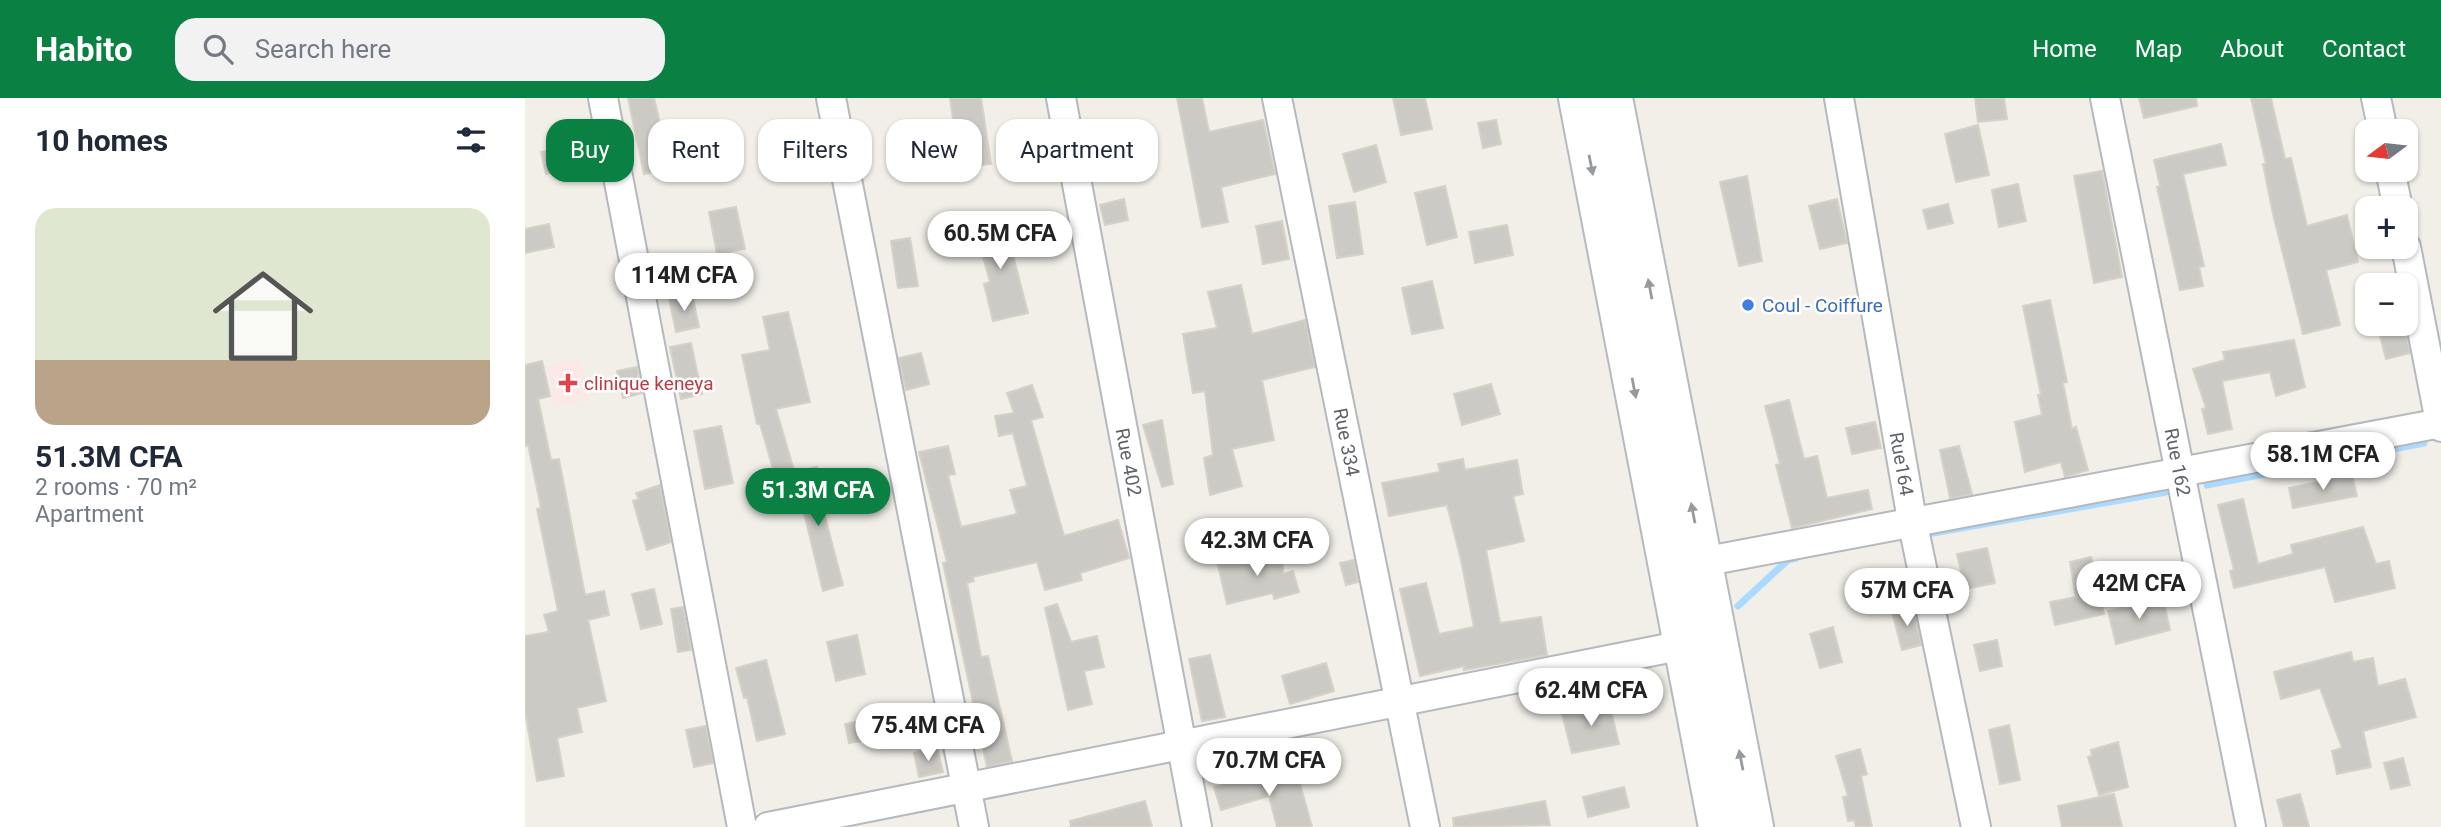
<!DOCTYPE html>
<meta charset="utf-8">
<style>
body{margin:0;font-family:Roboto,sans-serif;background:#f2f2f3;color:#1f2937;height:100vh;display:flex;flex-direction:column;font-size:26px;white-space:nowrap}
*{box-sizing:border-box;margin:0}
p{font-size:23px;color:#747a83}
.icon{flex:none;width:38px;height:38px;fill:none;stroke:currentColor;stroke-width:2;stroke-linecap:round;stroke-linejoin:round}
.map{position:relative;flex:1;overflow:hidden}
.panel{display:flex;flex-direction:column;background:#fff;width:525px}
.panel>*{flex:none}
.top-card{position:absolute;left:21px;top:21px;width:665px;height:63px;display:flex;gap:14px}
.needle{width:46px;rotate:255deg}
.controls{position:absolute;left:1830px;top:21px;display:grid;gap:14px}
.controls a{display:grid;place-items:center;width:63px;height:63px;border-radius:14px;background:#fff;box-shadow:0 2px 5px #0004;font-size:35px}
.price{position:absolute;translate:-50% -60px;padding:0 16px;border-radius:24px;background:#fff;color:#222;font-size:23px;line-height:46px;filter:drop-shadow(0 2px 4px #0008)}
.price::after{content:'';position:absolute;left:50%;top:42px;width:21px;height:16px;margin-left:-10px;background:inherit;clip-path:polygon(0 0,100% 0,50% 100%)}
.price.current{background:#0b8043;color:#fff}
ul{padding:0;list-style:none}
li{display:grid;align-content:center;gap:14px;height:371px;padding:0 35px}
li span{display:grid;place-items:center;height:217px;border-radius:21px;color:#555}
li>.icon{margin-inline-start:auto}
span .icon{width:126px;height:126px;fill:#fffc;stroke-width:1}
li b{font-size:30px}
h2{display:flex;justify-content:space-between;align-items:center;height:84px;padding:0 35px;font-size:30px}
.pill{padding:0 24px;border-radius:21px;background:#fff;box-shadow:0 2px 5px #0004;font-size:24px;line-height:63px}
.pill.current{background:#0b8043;color:#fff}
header{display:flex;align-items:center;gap:42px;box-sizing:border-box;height:98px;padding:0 35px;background:#0b8043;color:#fff}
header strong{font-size:33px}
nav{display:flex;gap:38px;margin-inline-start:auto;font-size:24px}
.search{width:490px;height:63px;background:#f2f2f3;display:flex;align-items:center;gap:18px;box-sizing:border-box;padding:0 24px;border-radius:21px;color:#747a83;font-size:26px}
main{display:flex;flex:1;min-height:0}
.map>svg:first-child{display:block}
.medical{fill:#fce8e6}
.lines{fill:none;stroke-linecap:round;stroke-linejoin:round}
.stream{stroke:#aadaff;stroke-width:7}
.building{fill:#cccac5;stroke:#d6d1c6;stroke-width:2}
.street-casing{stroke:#b5b8bc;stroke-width:32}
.secondary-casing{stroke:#b6babf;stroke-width:42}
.street{stroke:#fff;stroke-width:28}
.secondary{stroke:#fff;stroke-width:38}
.oneway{fill:#979a9d}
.shop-dot{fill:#3f7fe0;stroke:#fff;stroke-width:2.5}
.health-dot{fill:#e0444e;stroke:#fff;stroke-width:2.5}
.labels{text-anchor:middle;stroke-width:5;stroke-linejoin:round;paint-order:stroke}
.shop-label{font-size:19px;fill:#366cbe;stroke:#fff;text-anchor:start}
.health-label{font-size:19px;fill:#be3a42;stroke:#fff;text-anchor:start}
.street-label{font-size:19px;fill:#5f6368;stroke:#fff}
</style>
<header>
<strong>Habito</strong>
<div class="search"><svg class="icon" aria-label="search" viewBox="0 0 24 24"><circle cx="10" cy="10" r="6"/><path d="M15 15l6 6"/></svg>Search here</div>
<nav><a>Home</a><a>Map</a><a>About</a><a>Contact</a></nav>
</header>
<main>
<section class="panel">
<h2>10 homes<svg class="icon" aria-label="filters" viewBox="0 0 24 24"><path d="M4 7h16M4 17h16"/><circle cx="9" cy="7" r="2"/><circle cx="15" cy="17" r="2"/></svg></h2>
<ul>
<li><span style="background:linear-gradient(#dfe7d0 70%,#b9a48a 0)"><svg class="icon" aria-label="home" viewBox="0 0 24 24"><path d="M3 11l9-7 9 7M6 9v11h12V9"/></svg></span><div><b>51.3M CFA</b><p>2 rooms · 70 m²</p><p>Apartment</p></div></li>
</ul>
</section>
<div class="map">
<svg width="1916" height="729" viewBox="0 0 1916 729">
<rect width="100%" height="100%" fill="#f1efe8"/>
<polygon class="medical" points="55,261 63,302 31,309 22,268"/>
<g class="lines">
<g class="stream">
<polyline points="1682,387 1899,345"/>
<polyline points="1408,435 1641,394"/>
<polyline points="1213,508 1263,462 1271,460"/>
</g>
</g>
<g class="building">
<polygon points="103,0 129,0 146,71 119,76"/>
<polygon points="425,0 456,0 466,66 435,70"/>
<polygon points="652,0 677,0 684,34 738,22 750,76 696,89 703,124 677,129"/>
<polygon points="868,0 900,0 907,31 876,37"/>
<polygon points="1450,0 1479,0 1482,21 1453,24"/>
<polygon points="1614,0 1671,0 1672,8 1619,20"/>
<polygon points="1726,0 1746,0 1760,61 1766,60 1782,128 1822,117 1833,164 1801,172 1815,227 1778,236 1748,116 1738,66 1741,66"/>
<polygon points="971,22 976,46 958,50 953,25"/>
<polygon points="1453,27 1464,77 1431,84 1420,36"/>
<polygon points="68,35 72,64 21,76 16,54 52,45 51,40"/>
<polygon points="1696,46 1701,67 1658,76 1679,168 1674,169 1678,188 1655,192 1632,89 1635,88 1629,62"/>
<polygon points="851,47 861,84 829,94 818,56"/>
<polygon points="1577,73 1597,179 1569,185 1549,78"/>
<polygon points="1222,78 1237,163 1214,168 1195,84"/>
<polygon points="1493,86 1501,123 1474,129 1467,92"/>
<polygon points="920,88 932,139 902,147 890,95"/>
<polygon points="599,101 603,122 580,127 575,107"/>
<polygon points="1312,101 1322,145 1295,151 1284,108"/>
<polygon points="830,104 838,156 812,160 804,108"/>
<polygon points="1423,106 1428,125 1403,131 1398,112"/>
<polygon points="211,109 220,151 192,156 184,114"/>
<polygon points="478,119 503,215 468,223 459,186 465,184 449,126"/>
<polygon points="757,123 764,161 738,166 731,128"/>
<polygon points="24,126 29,149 0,155 0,131"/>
<polygon points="982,127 988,157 950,165 944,134"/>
<polygon points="385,140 393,188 373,190 366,143"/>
<polygon points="907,183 918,230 887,236 877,190"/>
<polygon points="716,187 727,236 780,222 790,269 737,282 749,342 707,351 717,388 685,397 679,360 688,357 680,293 668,295 658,236 692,230 683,194"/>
<polygon points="167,196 174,229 151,234 144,200"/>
<polygon points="1525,202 1542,284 1538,285 1547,331 1551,329 1563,372 1540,379 1536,364 1500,374 1490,324 1517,317 1513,297 1516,297 1498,208"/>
<polygon points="263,214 285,304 251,311 269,372 250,378 235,326 232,326 217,257 245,252 238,219"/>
<polygon points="1852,226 1879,226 1885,255 1861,261"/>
<polygon points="1769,242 1780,289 1751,298 1745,274 1697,283 1707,331 1683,336 1677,311 1681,310 1668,271 1700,262 1698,254"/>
<polygon points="166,245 177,296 156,301 145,249"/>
<polygon points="396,255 404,286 381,292 374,260"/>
<polygon points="17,263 25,298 13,301 26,362 34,361 60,497 79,493 84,517 63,522 81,603 52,610 57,634 32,640 39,678 12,683 0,613 0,538 24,534 19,517 33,513 12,411 16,410 3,347 0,348 0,267"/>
<polygon points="112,269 117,295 98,300 92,273"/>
<polygon points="966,286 975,316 937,327 929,296"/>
<polygon points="507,287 518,319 506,322 539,438 593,422 604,460 555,475 557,482 520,492 512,464 448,479 449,483 442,485 456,559 463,558 487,663 462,669 418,465 422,464 394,354 423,348 430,376 423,377 436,429 492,416 485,392 502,388 488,335 474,338 470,318 489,315 482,295"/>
<polygon points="1264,302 1279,361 1292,358 1302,400 1343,392 1347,411 1267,430 1251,367 1255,366 1240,308"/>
<polygon points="637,322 648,386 637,389 618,327"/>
<polygon points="1350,324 1356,350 1327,356 1321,330"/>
<polygon points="196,328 208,385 180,391 169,333"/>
<polygon points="1434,348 1447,396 1425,400 1415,352"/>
<polygon points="938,361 940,372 992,362 998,396 988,398 999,443 961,452 975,525 1016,519 1022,557 939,572 939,568 895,578 875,491 901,485 914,536 949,529 936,462 922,407 864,418 857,385 915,374 913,366"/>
<polygon points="292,369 300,410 298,411 318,487 298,493 269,374"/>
<polygon points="1827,377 1832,398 1768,410 1764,390"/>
<polygon points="135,387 146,444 122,452 108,403 114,401 111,395"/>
<polygon points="1718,401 1733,466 1768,456 1766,447 1838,429 1851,466 1864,463 1870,490 1810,504 1800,469 1709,490 1705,473 1709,472 1693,407"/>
<polygon points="1462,450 1470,485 1440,491 1432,456"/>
<polygon points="738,452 758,452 758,476 768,473 774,494 749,501 748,495 702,506 693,467 738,457"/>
<polygon points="1566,459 1579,516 1530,527 1525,504 1551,499 1545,464"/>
<polygon points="829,462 833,484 821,487 815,465"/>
<polygon points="129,491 137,526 116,531 107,496"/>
<polygon points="1638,500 1645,532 1591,546 1583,513"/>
<polygon points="532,506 546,544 572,538 579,569 559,573 567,606 543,612 520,510"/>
<polygon points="1388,508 1396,547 1377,552 1367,514"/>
<polygon points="158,509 166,552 153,554 146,511"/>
<polygon points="1308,529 1317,564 1295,570 1285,536"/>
<polygon points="332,537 340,576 311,583 302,544"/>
<polygon points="1472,542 1477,568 1455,573 1449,547"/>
<polygon points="1826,554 1828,564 1848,560 1853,588 1880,581 1891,619 1838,633 1846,669 1812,676 1807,653 1817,650 1795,590 1756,601 1749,574"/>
<polygon points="685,557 700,619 677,623 664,561"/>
<polygon points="241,562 260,636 232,643 222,599 219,600 211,570"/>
<polygon points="801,565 809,593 765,606 757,578"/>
<polygon points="1084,605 1094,646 1047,655 1037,616"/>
<polygon points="340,622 344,642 324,645 320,626"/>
<polygon points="1484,627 1495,682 1475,686 1464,632"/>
<polygon points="181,628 188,665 169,669 161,632"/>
<polygon points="1593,644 1603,689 1574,697 1563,659 1567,658 1566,652"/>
<polygon points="412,650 418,674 394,679 389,655"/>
<polygon points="1335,651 1342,676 1336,678 1347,729 1331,729 1329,722 1323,723 1318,699 1323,698 1311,658"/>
<polygon points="1878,660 1885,687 1866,691 1859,665"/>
<polygon points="746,674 748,682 772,675 787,729 752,729 744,698 696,712 689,689"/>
<polygon points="1099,689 1104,709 1063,719 1058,699"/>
<polygon points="1589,696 1597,729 1537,729 1533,708"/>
<polygon points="1775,696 1784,729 1759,729 1752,702"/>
<polygon points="620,703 627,729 546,729 545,723"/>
<polygon points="1020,703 1025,727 929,729 928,720"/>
</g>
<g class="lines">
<defs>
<g id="street">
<polyline points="78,0 217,729"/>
<polyline points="306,0 449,729"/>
<polyline points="536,0 672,729"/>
<polyline points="752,0 900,729"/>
<polyline points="1314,0 1387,422 1451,729"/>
<polyline points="1580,0 1726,729"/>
<polyline points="1851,0 1858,33"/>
<polyline points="1865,72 1873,110"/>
<polyline points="1881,149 1916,329"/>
<polyline points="1177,464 1916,325"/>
<polyline points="243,729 1159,547"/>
</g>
<g id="secondary">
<polyline points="1053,0 1193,729"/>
<polyline points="1088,0 1229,729"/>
</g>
</defs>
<use href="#street" class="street-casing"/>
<use href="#secondary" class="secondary-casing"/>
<use href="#street" class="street"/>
<use href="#secondary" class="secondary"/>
</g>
<defs><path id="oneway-solid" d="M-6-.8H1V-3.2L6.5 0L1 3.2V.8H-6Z" transform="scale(1.75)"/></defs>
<g class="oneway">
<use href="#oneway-solid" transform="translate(1066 67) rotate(79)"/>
<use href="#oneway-solid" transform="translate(1125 191) rotate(-101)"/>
<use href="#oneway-solid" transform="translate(1109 290) rotate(79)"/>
<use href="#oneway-solid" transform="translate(1168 415) rotate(-101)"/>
<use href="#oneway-solid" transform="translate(1216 662) rotate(-101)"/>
</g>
<circle class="shop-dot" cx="1223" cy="207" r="7"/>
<path class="health-dot" d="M39.5 274.5h7v7h7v7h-7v7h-7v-7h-7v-7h7z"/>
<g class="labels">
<g class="shop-label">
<text x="1237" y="214">Coul - Coiffure</text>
</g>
<g class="health-label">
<text x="59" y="292">clinique keneya</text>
</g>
<g class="street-label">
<text transform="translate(822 344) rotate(79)" y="7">Rue 334</text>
<text transform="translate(604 364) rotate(79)" y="7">Rue 402</text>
<text transform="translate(1653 364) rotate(79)" y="7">Rue 162</text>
<text transform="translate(1377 366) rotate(80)" y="7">Rue164</text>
</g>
</g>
</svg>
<div class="controls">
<a><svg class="needle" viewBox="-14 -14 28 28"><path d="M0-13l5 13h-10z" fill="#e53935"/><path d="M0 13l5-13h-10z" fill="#747a83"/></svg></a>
<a>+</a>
<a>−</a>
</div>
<b class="price" style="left:475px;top:173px">60.5M CFA</b>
<b class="price" style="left:159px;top:215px">114M CFA</b>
<b class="price" style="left:1798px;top:394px">58.1M CFA</b>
<b class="price current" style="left:293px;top:430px">51.3M CFA</b>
<b class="price" style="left:732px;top:480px">42.3M CFA</b>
<b class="price" style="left:1614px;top:523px">42M CFA</b>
<b class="price" style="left:1382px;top:530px">57M CFA</b>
<b class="price" style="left:1066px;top:630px">62.4M CFA</b>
<b class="price" style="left:403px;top:665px">75.4M CFA</b>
<b class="price" style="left:744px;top:700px">70.7M CFA</b>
<div class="top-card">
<a class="pill current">Buy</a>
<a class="pill">Rent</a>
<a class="pill">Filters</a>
<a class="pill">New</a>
<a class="pill">Apartment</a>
</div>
</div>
</main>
